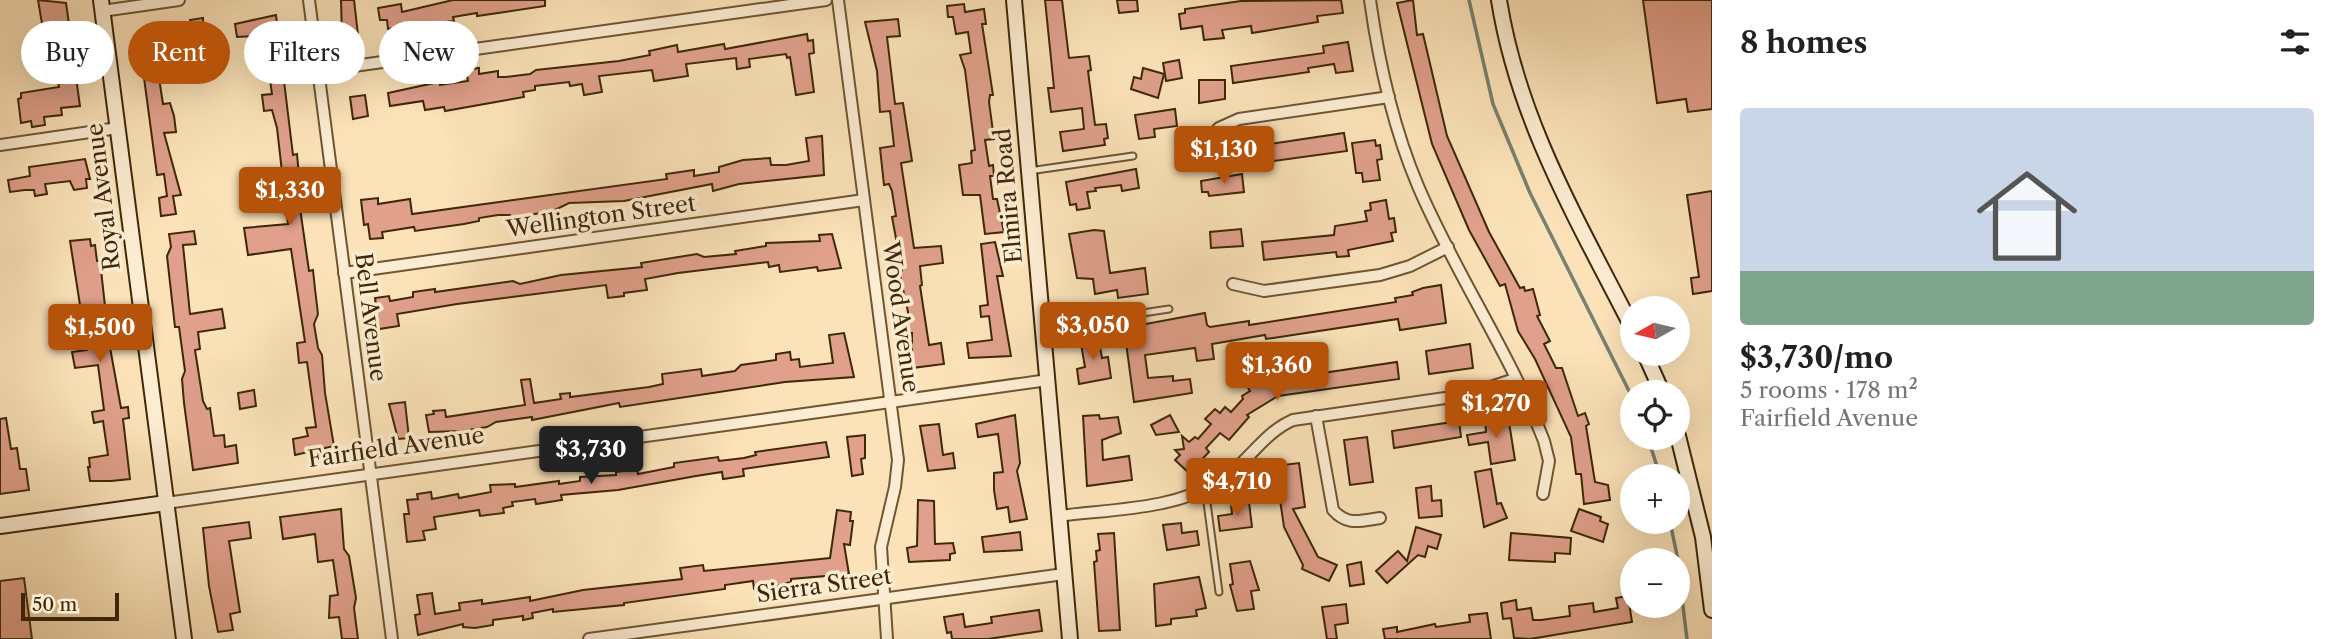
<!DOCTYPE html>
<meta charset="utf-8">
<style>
body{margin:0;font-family:"Libre Caslon Text",serif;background:#f6f6f6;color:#222;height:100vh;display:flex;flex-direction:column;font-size:26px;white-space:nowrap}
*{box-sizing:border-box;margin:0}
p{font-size:23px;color:#767676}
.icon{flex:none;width:38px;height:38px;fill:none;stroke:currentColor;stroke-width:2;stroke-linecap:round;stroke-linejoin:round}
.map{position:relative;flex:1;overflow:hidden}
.side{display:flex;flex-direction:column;background:#fff;width:630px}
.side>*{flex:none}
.top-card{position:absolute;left:21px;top:21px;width:665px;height:63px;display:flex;gap:14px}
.needle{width:46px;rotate:262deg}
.controls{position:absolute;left:1620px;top:296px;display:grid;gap:14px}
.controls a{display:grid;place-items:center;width:70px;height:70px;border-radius:50%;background:#fff;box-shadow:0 7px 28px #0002;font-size:35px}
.scale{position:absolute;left:21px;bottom:18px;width:98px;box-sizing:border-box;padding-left:7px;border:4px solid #3e2807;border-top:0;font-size:19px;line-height:24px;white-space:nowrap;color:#3e2807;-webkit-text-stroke:5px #fcecd1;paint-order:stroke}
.price{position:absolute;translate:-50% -60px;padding:0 16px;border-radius:7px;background:#b45309;color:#fff;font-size:23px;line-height:46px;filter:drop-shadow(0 2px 4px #0008)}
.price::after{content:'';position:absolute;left:50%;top:42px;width:21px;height:16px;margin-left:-10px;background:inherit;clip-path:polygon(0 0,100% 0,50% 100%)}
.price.selected{background:#222;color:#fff}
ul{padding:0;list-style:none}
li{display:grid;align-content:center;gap:14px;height:371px;padding:0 28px}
li span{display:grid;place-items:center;height:217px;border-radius:7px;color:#555}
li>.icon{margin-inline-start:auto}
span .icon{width:126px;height:126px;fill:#fffc;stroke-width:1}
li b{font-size:30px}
h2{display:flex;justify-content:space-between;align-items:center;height:84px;padding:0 28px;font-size:30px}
.chip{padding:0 24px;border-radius:32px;background:#fff;box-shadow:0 7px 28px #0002;font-size:24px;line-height:63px}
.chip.selected{background:#b45309;color:#fff}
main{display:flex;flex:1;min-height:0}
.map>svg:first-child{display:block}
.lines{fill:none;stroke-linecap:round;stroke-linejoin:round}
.stream{stroke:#78816e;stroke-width:3.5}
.building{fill:#e0a08b;stroke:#3e2807;stroke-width:2}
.lane-casing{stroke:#6d5633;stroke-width:9}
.street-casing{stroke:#6d5633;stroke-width:14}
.secondary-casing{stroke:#3e2807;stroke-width:18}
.lane{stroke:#fcecd1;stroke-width:5}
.street{stroke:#fcecd1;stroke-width:10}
.secondary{stroke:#fcecd1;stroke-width:14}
.labels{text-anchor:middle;stroke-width:7;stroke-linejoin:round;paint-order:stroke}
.street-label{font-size:23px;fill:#3e2807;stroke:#fcecd1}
</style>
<main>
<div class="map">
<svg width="1712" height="639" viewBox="0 0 1712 639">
<rect width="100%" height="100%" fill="#fbe2b8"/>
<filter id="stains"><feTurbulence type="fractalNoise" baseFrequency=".00286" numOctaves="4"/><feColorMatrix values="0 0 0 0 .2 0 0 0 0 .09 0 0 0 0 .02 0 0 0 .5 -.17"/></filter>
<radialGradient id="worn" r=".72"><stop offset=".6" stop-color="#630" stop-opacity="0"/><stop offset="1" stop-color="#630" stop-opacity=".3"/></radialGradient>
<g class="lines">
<g class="stream">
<polyline points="1469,0 1493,104 1530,193 1633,399"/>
<polyline points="1648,438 1660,476"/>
<polyline points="1670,522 1678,560"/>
<polyline points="1678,566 1687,639"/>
</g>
</g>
<g class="building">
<polygon points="38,0 66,3 69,24 65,25 69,49 72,48 80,106 61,108 62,115 44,117 45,125 32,127 31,121 21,123 18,99 21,98 21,93 59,87 53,52 47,53"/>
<polygon points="341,0 354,0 358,35 342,37"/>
<polygon points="453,0 545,0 545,6 477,16 477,13 453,17 454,21 388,29 387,20 380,20 378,8 401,4 402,12"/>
<polygon points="1045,0 1062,0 1069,58 1089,56 1091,70 1088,71 1095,125 1106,124 1108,138 1104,139 1105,145 1063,151 1060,132 1084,129 1082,108 1051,112 1048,88 1054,88"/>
<polygon points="1117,0 1137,0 1138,11 1119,13"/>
<polygon points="1341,0 1343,13 1317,16 1318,22 1252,33 1251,26 1222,30 1224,38 1204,40 1202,26 1181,29 1179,14 1185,13 1185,9 1241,1"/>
<polygon points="1413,0 1417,35 1423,34 1447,136 1489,232 1520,288 1524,287 1525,291 1533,289 1540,315 1537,316 1550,341 1544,344 1556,368 1562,368 1578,416 1585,413 1589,424 1586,426 1595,482 1608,485 1610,500 1584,504 1581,474 1576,474 1571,437 1535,359 1518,331 1505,284 1500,286 1469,230 1432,144 1397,3"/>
<polygon points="1643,0 1712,0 1712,109 1688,112 1686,99 1657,103"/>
<polygon points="964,4 965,12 984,9 986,24 982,24 993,95 990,95 989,102 994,139 985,140 989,166 993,165 994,176 990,176 993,199 997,199 1004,232 985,234 980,195 963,195 959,165 972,163 971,151 975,150 965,70 960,55 971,53 968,32 956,34 953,17 948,17 947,6"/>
<polygon points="276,15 293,155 297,154 300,187 304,187 306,200 299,201 309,271 313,270 315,289 318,314 314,324 318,348 322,355 325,393 334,446 295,455 293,439 308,436 306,428 316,427 307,362 299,363 297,343 305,342 291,249 248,255 244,228 288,224 285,203 271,205 270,191 278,190 277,182 283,181 277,128 272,110 264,111 262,95 272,94 269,73 259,72 254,36 237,37 235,24"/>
<polygon points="203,18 203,45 179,48 182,71 163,74 164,77 159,78 163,104 170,103 174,116 176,132 164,133 181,195 173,196 176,214 161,216 159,198 167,196 164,174 157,175 138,33 175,29 191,25 190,20"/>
<polygon points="898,19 900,36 887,37 895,104 903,103 912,161 901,163 914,248 941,246 943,263 920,266 922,285 920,286 929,345 941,343 944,364 912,368 912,333 908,333 908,312 899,271 902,271 892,217 896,216 892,191 889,184 884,185 880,148 894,146 890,111 880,112 877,71 865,22"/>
<polygon points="807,34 808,41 813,40 814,53 809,54 814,92 796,95 790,57 787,58 786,54 749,59 750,67 737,69 736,58 686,64 688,76 654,81 652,70 599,76 602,92 584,95 582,84 570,86 569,82 535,86 535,90 523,92 524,97 445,111 444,107 425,110 423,101 390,106 388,93 439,82 440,85 468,81 466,70 479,68 479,74 498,71 498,77 505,77 530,74 536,70 619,61 650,55 649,51 677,45 678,52 724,44 725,49"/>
<polygon points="1348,42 1353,71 1336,73 1334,64 1308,68 1309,72 1233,83 1231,66 1324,53 1323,46"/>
<polygon points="1179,60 1182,78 1166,81 1163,63"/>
<polygon points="1143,68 1164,74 1158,98 1131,89 1134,77 1141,79"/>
<polygon points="1199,80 1225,80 1225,99 1199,103"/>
<polygon points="365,95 368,116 353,119 350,97"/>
<polygon points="1175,109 1177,126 1154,129 1155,137 1139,139 1135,115"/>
<polygon points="1344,133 1347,151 1245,165 1243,148"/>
<polygon points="822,136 824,175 739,184 713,191 712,184 624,201 569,203 553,211 510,218 510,215 498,215 479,218 479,221 464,224 415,231 414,227 382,232 383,238 370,239 368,224 364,225 361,200 378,198 378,204 410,199 412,214 667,179 666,174 694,170 694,176 719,172 719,167 743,160 770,158 771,165 786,165 809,161 806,138"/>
<polygon points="1375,140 1376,146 1380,145 1382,159 1377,160 1380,180 1363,182 1362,173 1356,173 1352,143"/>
<polygon points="85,159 90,179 86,179 87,188 74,190 70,181 45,184 47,194 35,196 34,190 25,190 10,192 8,180 30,176 29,167"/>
<polygon points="1136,169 1139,188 1122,191 1121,185 1095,188 1096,191 1087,192 1090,208 1077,210 1076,204 1070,205 1066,182"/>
<polygon points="1242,174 1244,192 1209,196 1208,192 1202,192 1201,181"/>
<polygon points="1712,191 1712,291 1693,294 1691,278 1699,277 1687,195"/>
<polygon points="1386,200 1389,219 1394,218 1396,232 1391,233 1393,241 1348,250 1349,256 1337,257 1336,252 1264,260 1262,242 1334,235 1335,226 1367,221 1365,211 1371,210 1370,203"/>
<polygon points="1241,229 1243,246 1211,248 1210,232"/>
<polygon points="1094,230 1104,231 1110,273 1145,268 1148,294 1118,298 1117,290 1095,294 1093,279 1077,278 1069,234"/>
<polygon points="194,231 196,244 183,245 190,314 222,309 225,328 198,332 200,349 195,350 203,401 207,409 210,408 214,436 224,435 225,447 236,445 238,463 193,470 184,403 182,379 185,371 179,327 175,327 167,256 171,247 169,234"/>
<polygon points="832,234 841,268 818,271 817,267 780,272 779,265 769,267 768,262 678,273 645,279 647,290 624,293 624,296 608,298 606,285 457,304 397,314 399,326 379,329 375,298 389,296 390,301 413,297 413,292 435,289 435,292 513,281 520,284 561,275 642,267 641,263 697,254 704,257 736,254 735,251 766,246 766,243 820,241 819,235"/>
<polygon points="90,239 91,246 95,245 97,261 100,261 109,342 121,408 128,407 129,418 123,419 130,479 111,481 90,481 88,467 90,467 89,458 108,455 103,421 94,423 92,412 104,410 98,365 75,368 72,352 87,350 70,241"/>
<polygon points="995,242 1003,276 997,276 1011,356 969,358 967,343 992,340 989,316 981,317 980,306 988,305 981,244"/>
<polygon points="1441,285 1446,323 1400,330 1398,319 1266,339 1265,335 1212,344 1214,359 1197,361 1195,348 1145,355 1148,378 1173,376 1173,381 1190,379 1192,393 1134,402 1124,328 1205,313 1207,325 1210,327 1249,321 1249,325 1396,302 1395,298 1413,295 1412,292 1423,288"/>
<polygon points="844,333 854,377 785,382 620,407 619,403 532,420 532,417 496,422 487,427 462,431 429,432 426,415 434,414 433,411 445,410 446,417 525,405 521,380 530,379 534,403 561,399 560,394 570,393 570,397 649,387 663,384 662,374 701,369 702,376 735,371 741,365 776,360 776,354 790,352 791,360 799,359 800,367 833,363 829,335"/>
<polygon points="1098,336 1102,358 1108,357 1111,378 1079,384 1077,369 1085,367 1080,338"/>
<polygon points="1470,344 1473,368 1429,374 1426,351"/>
<polygon points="1307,360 1309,375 1397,362 1399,379 1278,396 1247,415 1249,417 1229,440 1220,433 1206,448 1209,452 1189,473 1175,460 1180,455 1175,450 1184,449 1182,436 1189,442 1195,437 1198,439 1211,424 1205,419 1215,409 1220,413 1225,407 1231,412 1243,399 1242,396 1250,391 1247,386 1258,379 1262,385 1269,380 1293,377 1291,362"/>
<polygon points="254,390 256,406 240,409 238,393"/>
<polygon points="405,402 409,438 398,439 389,404"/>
<polygon points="1015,415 1020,463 1017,471 1027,519 1010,522 1008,507 997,509 994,490 994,473 1003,472 998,434 978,437 976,424"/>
<polygon points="1099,415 1100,419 1118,417 1121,433 1102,440 1103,460 1129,456 1132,480 1087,486 1083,416"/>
<polygon points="1170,415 1179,432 1156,435 1151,425"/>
<polygon points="1508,416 1515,460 1491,464 1488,442 1469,445 1467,435 1486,432 1485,419"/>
<polygon points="6,418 11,449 17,448 20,469 26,469 29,490 0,494 0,419"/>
<polygon points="1459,421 1461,437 1394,448 1392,431"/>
<polygon points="939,424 943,455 953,453 955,468 928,471 920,426"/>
<polygon points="865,435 865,458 861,459 863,474 852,476 847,437"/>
<polygon points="1367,437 1373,482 1350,485 1344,440"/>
<polygon points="826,442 829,457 743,469 744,476 723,479 722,472 696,476 618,490 561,495 562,500 536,504 535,499 512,502 513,506 503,508 504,513 480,516 479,510 434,517 436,529 423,531 425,540 407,542 404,514 409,514 407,500 418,499 417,494 431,492 432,499 458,494 459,498 491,492 490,485 515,484 515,487 559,481 559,484 580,481 580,477 616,475 616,472 637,469 638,474 674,467 674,463 718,457 719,461 744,458 756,455 755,452"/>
<polygon points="1299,463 1305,507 1293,509 1318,557 1337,565 1329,581 1302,569 1303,565 1284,527 1275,466"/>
<polygon points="1491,469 1497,504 1501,503 1507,518 1484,527 1475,472"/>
<polygon points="1431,486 1432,501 1441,500 1442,516 1419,518 1416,488"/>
<polygon points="918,500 934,501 935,544 953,543 955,553 950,554 950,560 909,562 907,548 917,546"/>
<polygon points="1249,502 1252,527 1220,531 1218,516 1232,514 1231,504"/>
<polygon points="341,509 344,549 349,556 356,598 354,608 358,639 342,639 339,617 329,618 330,596 338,595 333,560 318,562 315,534 283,539 280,517"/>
<polygon points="1579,509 1601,517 1600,521 1608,524 1603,542 1571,531"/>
<polygon points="837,510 851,512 850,521 853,521 850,545 844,544 849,574 791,579 791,582 777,586 754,589 753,581 725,585 725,589 624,603 624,605 553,612 553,609 532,613 533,618 523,620 523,616 493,620 493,625 475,628 463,627 463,624 418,635 415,615 420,614 417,595 432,593 435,614 460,610 459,603 482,600 482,604 530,597 530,601 583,590 682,579 680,568 703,565 704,571 830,558"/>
<polygon points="249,522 251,538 229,541 240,612 230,614 233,630 218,632 209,586 203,528"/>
<polygon points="1181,523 1182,533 1197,531 1199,545 1167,550 1163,525"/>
<polygon points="1416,527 1441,535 1437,549 1428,546 1425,557 1418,555 1387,583 1376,571 1398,551 1407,561"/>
<polygon points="1020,532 1022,550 984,552 982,537"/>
<polygon points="1114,533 1120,630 1099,631 1094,562 1097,561 1096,551 1100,550 1098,534"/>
<polygon points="1511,533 1571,538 1570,554 1555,553 1555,562 1509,560"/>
<polygon points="1250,561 1259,590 1251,591 1254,609 1237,611 1230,585 1233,584 1230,564"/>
<polygon points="1361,562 1364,584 1350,586 1347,565"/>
<polygon points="1199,577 1206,608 1196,610 1197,616 1171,619 1171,624 1156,626 1154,584"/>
<polygon points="24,578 32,639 0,639 0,581"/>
<polygon points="1628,596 1632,622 1530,639 1514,638 1511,618 1503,619 1501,603 1516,600 1517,610 1531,608 1533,620 1541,620 1570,616 1569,606 1593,603 1594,612 1618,608 1616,598"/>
<polygon points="1346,604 1348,623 1335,625 1337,639 1327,639 1322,607"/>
<polygon points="1039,610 1042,631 988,639 952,639 951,632 947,633 944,617 963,614 965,627 992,623 991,617"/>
<polygon points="1487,613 1491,639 1385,639 1383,629 1397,627 1397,632 1435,624 1436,627 1470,622 1469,615"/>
</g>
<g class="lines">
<defs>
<g id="lane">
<polyline points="1029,171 1133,156"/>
<polyline points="1044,328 1169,309"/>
<polyline points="1205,488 1219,592"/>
</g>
<g id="street">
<polyline points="309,0 392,639"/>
<polyline points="838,0 898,460 895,487 881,547 887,639"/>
<path d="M1370,0C1379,64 1393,127 1418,186C1455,273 1510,353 1544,441L1549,461L1543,494"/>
<polyline points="102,11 179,0"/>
<polyline points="318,71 826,0"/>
<polyline points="1212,135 1219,128 1239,119 1389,97"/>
<polyline points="0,145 118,128"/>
<polyline points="344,273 864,200"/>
<polyline points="1233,284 1264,291 1380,275 1410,266 1448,247"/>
<path d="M1316,416L1333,510C1347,526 1360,521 1380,518"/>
<polyline points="166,503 1048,380"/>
<path d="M1059,516C1112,509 1174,510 1220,481C1248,463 1263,433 1293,420L1466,395L1515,379"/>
<polyline points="589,639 1064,574"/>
</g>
<g id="secondary">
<polyline points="101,0 184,639"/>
<polyline points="1014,0 1070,639"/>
<path d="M1499,0C1518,121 1578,221 1633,329"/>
<polyline points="1645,354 1662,392"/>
<polyline points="1678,436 1703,537 1712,610"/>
<polyline points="0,526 166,503"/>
</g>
</defs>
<use href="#lane" class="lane-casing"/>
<use href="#street" class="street-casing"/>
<use href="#secondary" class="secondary-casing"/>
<use href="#lane" class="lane"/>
<use href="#street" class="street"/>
<use href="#secondary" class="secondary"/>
</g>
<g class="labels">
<g class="street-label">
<text transform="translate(1008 196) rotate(-95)" y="8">Elmira Road</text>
<text transform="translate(103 197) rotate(-97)" y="8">Royal Avenue</text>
<text transform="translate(601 216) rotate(-8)" y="8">Wellington Street</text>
<text transform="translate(371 317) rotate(83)" y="8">Bell Avenue</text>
<text transform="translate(901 317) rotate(82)" y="8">Wood Avenue</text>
<text transform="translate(396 447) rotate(-8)" y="8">Fairfield Avenue</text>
<text transform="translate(824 585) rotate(-8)" y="8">Sierra Street</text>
</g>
</g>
<rect width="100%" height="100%" filter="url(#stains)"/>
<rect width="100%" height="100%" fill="url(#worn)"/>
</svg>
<div class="controls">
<a><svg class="needle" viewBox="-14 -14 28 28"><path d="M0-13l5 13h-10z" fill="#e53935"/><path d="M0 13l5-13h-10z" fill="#767676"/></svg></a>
<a><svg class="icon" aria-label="locate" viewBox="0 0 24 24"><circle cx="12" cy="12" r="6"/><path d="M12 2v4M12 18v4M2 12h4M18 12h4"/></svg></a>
<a>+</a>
<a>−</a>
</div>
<div class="scale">50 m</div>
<b class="price" style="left:1224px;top:186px">$1,130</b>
<b class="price" style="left:290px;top:227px">$1,330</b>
<b class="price" style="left:1093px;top:362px">$3,050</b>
<b class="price" style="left:100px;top:364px">$1,500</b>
<b class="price" style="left:1277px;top:402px">$1,360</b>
<b class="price" style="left:1496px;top:440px">$1,270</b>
<b class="price selected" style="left:591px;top:486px">$3,730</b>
<b class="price" style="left:1237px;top:518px">$4,710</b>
<div class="top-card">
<a class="chip">Buy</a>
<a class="chip selected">Rent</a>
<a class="chip">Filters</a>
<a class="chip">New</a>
</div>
</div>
<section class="side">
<h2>8 homes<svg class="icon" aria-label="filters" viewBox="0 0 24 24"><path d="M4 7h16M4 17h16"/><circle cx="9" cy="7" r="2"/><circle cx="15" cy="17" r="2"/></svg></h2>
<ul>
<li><span style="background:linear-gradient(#c9d6e8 75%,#7fa58c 0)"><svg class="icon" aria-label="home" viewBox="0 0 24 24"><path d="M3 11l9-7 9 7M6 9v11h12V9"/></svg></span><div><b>$3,730/mo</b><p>5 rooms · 178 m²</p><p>Fairfield Avenue</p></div></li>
</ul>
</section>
</main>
